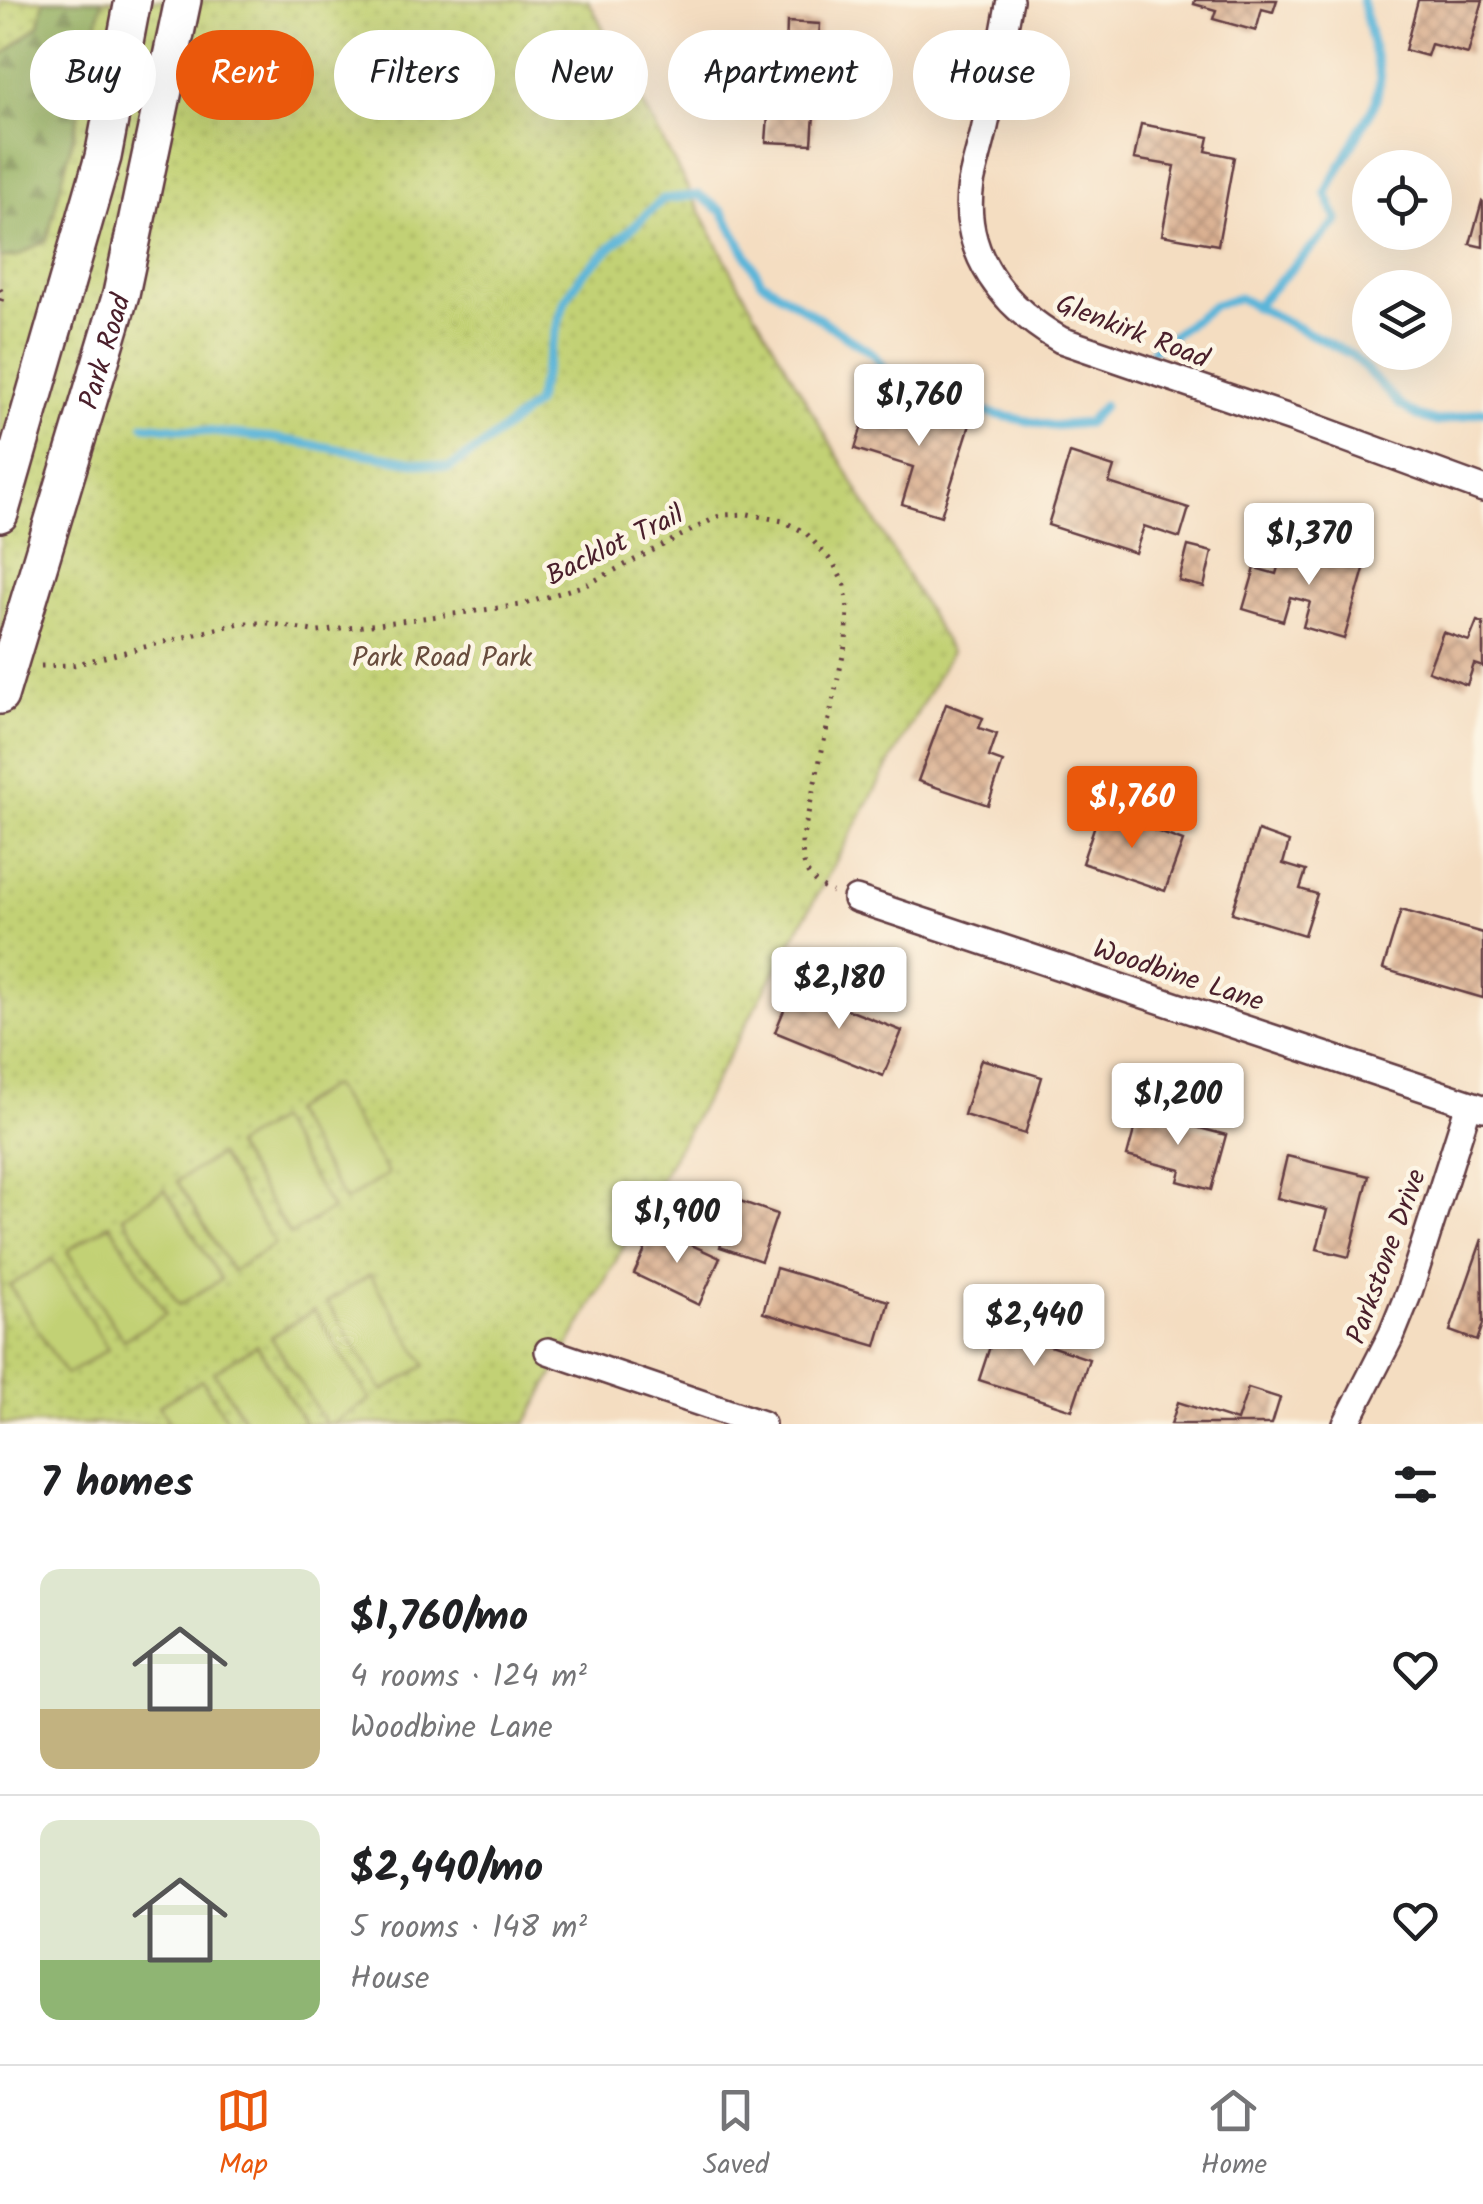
<!DOCTYPE html>
<meta charset="utf-8">
<style>
body{margin:0;font-family:Kalam,sans-serif;background:#f6f6f6;color:#202124;height:100vh;display:flex;flex-direction:column;font-size:38px;white-space:nowrap}
*{box-sizing:border-box;margin:0}
p{font-size:32px;color:#757577}
.icon{flex:none;width:55px;height:55px;fill:none;stroke:currentColor;stroke-width:2;stroke-linecap:round;stroke-linejoin:round}
.map{position:relative;height:1424px;overflow:hidden}
.drawer{display:flex;flex-direction:column;background:#fff;flex:1}
.drawer>*{flex:none}
.top-card{position:absolute;left:30px;top:30px;width:1425px;height:90px;display:flex;gap:20px}
.buttons{position:absolute;left:1352px;top:150px;display:grid;gap:20px}
.buttons a{display:grid;place-items:center;width:100px;height:100px;border-radius:50%;background:#fff;box-shadow:0 10px 40px #0002;font-size:50px}
.price{position:absolute;translate:-50% -85px;padding:0 22px;border-radius:10px;background:#fff;color:#222;font-size:32px;line-height:65px;filter:drop-shadow(0 2px 5px #0008)}
.price::after{content:'';position:absolute;left:50%;top:60px;width:30px;height:22px;margin-left:-15px;background:inherit;clip-path:polygon(0 0,100% 0,50% 100%)}
.price.active{background:#ea580c;color:#fff}
ul{padding:0;list-style:none}
li{display:flex;align-items:center;gap:30px;height:250px;padding:0 40px}
li+li{border-top:2px solid #e0e0e0}
li span{display:grid;place-items:center;flex:none;width:280px;height:200px;border-radius:20px;color:#555}
li>.icon{margin-inline-start:auto}
span .icon{width:120px;height:120px;fill:#fffc;stroke-width:1}
li b{font-size:42px}
h2{display:flex;justify-content:space-between;align-items:center;height:120px;padding:0 40px;font-size:42px}
.pill{padding:0 35px;border-radius:45px;background:#fff;box-shadow:0 10px 40px #0002;font-size:35px;line-height:90px}
.pill.active{background:#ea580c;color:#fff}
.tabs{display:flex;justify-content:space-around;align-items:center;height:140px;border-top:2px solid #e0e0e0;background:#fff;font-size:28px;color:#757577}
.tabs a{display:grid;justify-items:center;gap:5px}
.tabs .active{color:#ea580c}
.map>svg:first-child{display:block}
.green{fill:url(#green-dots);stroke:#867850;stroke-width:2.5}
.forest{fill:url(#forest-firs);stroke:#726948;stroke-width:2.5}
.pitch{fill:#c2d174;stroke:#867850;stroke-width:2.5}
.lines{fill:none;stroke-linecap:round;stroke-linejoin:round}
.stream{stroke:#5bb5d9;stroke-width:9}
.building{fill:url(#building-cross-hatch)}
.street-casing{stroke:#643c42;stroke-width:30}
.secondary-casing{stroke:#643c42;stroke-width:40}
.path{stroke:#643c42;stroke-width:5;stroke-dasharray:2.5 8;stroke-linecap:butt}
.street{stroke:#fff;stroke-width:25}
.secondary{stroke:#fff;stroke-width:35}
.labels{text-anchor:middle;stroke-width:9;stroke-linejoin:round;paint-order:stroke}
.street-label{font-size:28px;fill:#4a1f2b;stroke:#fcf5e5}
.park-label{font-size:28px;fill:#684c3d;stroke:#fcf5e5}
</style>
<div class="map">
<svg width="1483" height="1424" viewBox="0 0 1483 1424">
<defs>
<pattern id="green-dots" width="8" height="8" patternUnits="userSpaceOnUse" patternTransform="scale(2.5)"><rect width="8" height="8" fill="#c2d174"/><path d="M2 2h.1M6 6h.1" fill="none" stroke="#a8b365" stroke-width="1.8" stroke-linecap="round"/></pattern>
<pattern id="forest-firs" width="22" height="20" patternUnits="userSpaceOnUse" patternTransform="scale(2.5)"><rect width="22" height="20" fill="#99b366"/><path d="M5 1l3.5 6h-7zM16 11l3.5 6h-7z" fill="#7f9154"/></pattern>
<pattern id="building-cross-hatch" width="8" height="8" patternUnits="userSpaceOnUse" patternTransform="scale(2.5)"><rect width="8" height="8" fill="#dab091"/><path d="M0 0l8 8M0 8l8-8" fill="none" stroke="#b38f77"/></pattern>
</defs>
<rect width="100%" height="100%" fill="#fcf5e5"/>
<filter id="ink" filterUnits="userSpaceOnUse"><feTurbulence type="fractalNoise" baseFrequency=".01" numOctaves="2"/><feDisplacementMap in="SourceGraphic" scale="20" xChannelSelector="R" yChannelSelector="G"/><feConvolveMatrix kernelMatrix="1 2 1 2 8 2 1 2 1" color-interpolation-filters="sRGB"/></filter>
<filter id="wash" filterUnits="userSpaceOnUse"><feTurbulence type="fractalNoise" baseFrequency=".0048" numOctaves="4" result="noise"/><feDisplacementMap in="SourceGraphic" scale="40" xChannelSelector="R" yChannelSelector="G"/><feGaussianBlur stdDeviation="2.25" result="paint"/><feColorMatrix in="noise" values="0 0 0 0 0 0 0 0 0 0 0 0 0 0 0 0 0 1.4 0 .05"/><feComposite in="paint" operator="in"/></filter>
<g filter="url(#wash)">
<rect width="100%" height="100%" fill="#f4ddc1"/>
<polygon class="green" points="0,0 588,0 737,281 951,652 526,1424 0,1424"/>
<polygon class="forest" points="44,0 102,0 83,97 47,240 16,257 0,257 0,57 39,25"/>
<g class="pitch">
<polygon points="332,1085 388,1174 345,1201 290,1111"/>
<polygon points="277,1120 332,1209 290,1235 234,1146"/>
<polygon points="219,1155 275,1244 232,1271 177,1181"/>
<polygon points="165,1189 221,1279 179,1305 123,1216"/>
<polygon points="110,1224 166,1314 123,1340 67,1251"/>
<polygon points="52,1259 108,1349 66,1375 10,1286"/>
<polygon points="370,1275 426,1365 383,1391 327,1302"/>
<polygon points="314,1310 370,1400 331,1424 326,1424 271,1337"/>
<polygon points="257,1345 305,1424 247,1424 214,1372"/>
<polygon points="202,1380 230,1424 170,1424 159,1406"/>
</g>
<g class="lines">
<g class="stream">
<polyline points="1254,307 1338,221 1326,193 1376,101 1380,77 1362,0"/>
<polyline points="1153,350 1214,305 1239,298 1352,355 1400,405 1418,416 1437,422 1483,411"/>
<polyline points="144,425 273,438 449,468 483,446 535,404 565,300 582,274 663,199 699,195 723,212 761,281 872,353 896,382 950,405 1052,426 1087,423 1103,406"/>
</g>
</g>
<g id="blocks">
<g class="building">
<polygon points="1195,0 1277,0 1273,12 1262,9 1256,31 1213,19 1216,10 1194,4"/>
<polygon points="1418,0 1483,0 1468,54 1431,44 1427,56 1405,50"/>
<polygon points="787,22 820,24 812,144 766,142 770,88 749,87 751,49 786,51"/>
<polygon points="1141,124 1209,137 1206,151 1234,157 1218,245 1162,235 1175,166 1134,159"/>
<polygon points="1482,201 1483,202 1483,247 1470,244"/>
<polygon points="869,402 928,420 933,403 973,415 941,516 902,504 913,467 855,449"/>
<polygon points="1070,453 1114,467 1109,483 1189,508 1180,538 1144,526 1135,553 1048,525"/>
<polygon points="1286,539 1366,562 1344,639 1303,627 1310,602 1290,597 1283,621 1243,609 1255,568 1276,574"/>
<polygon points="1188,546 1212,552 1204,587 1179,581"/>
<polygon points="1477,621 1483,623 1483,667 1474,664 1467,685 1428,671 1443,632 1469,641"/>
<polygon points="946,704 983,718 979,728 997,734 989,757 1003,762 988,805 918,781"/>
<polygon points="1100,810 1183,841 1165,891 1082,863"/>
<polygon points="1258,831 1289,842 1283,864 1306,871 1300,889 1317,894 1304,935 1232,913"/>
<polygon points="1401,910 1483,933 1483,998 1383,969"/>
<polygon points="793,988 902,1031 883,1076 775,1032"/>
<polygon points="981,1059 1042,1077 1025,1134 964,1115"/>
<polygon points="1139,1112 1226,1135 1211,1190 1178,1181 1181,1170 1127,1156"/>
<polygon points="1287,1156 1369,1176 1349,1257 1317,1249 1327,1210 1277,1198"/>
<polygon points="737,1200 777,1214 761,1261 720,1247"/>
<polygon points="655,1228 720,1258 699,1305 634,1274"/>
<polygon points="1482,1239 1483,1324 1477,1341 1450,1331"/>
<polygon points="776,1268 889,1301 876,1346 763,1313"/>
<polygon points="996,1328 1089,1359 1072,1410 979,1380"/>
<polygon points="1248,1388 1280,1398 1272,1424 1171,1424 1178,1402 1237,1421"/>
</g>
</g>
</g>
<g filter="url(#ink)">
<use href="#blocks" fill-opacity="0" stroke="#643c42" stroke-width="2.5"/>
<g class="lines">
<defs>
<g id="street">
<path d="M1010,0C1002,41 996,82 986,122C982,142 975,163 971,183C960,254 1004,307 1061,340L1298,421L1483,489"/>
<polyline points="856,899 1483,1108"/>
<polyline points="548,1351 762,1424"/>
<polyline points="1346,1424 1392,1334 1409,1292 1469,1104"/>
</g>
<g id="secondary">
<polyline points="0,514 103,157 133,0"/>
<path id="s1" d="M0,696L121,294L183,0"/>
</g>
</defs>
<use href="#street" class="street-casing"/>
<use href="#secondary" class="secondary-casing"/>
<g class="path">
<polyline points="0,289 3,295 0,304"/>
<path d="M41,666L73,665L240,623H267L318,632L521,605L588,584L721,515L748,514L783,521L806,533L834,564L845,586L848,609L846,642L802,841C802,867 807,882 832,892"/>
</g>
<use href="#street" class="street"/>
<use href="#secondary" class="secondary"/>
</g>
</g>
<g class="labels">
<g class="street-label">
<text transform="translate(1133 330) rotate(21)" y="10">Glenkirk Road</text>
<text dy="10" stroke="none"><textPath href="#s1" startOffset="360">Park Road</textPath></text>
<text transform="translate(614 544) rotate(-26)" y="10">Backlot Trail</text>
<text transform="translate(1179 974) rotate(18)" y="10">Woodbine Lane</text>
<text transform="translate(1385 1256) rotate(-70)" y="10">Parkstone Drive</text>
</g>
<g class="park-label">
<text x="442" y="666">Park Road Park</text>
</g>
</g>
</svg>
<div class="buttons">
<a><svg class="icon" aria-label="locate" viewBox="0 0 24 24"><circle cx="12" cy="12" r="6"/><path d="M12 2v4M12 18v4M2 12h4M18 12h4"/></svg></a>
<a><svg class="icon" aria-label="layers" viewBox="0 0 24 24"><path d="M12 4l9 5-9 5-9-5zM3 14l9 5 9-5"/></svg></a>
</div>
<b class="price" style="left:919px;top:449px">$1,760</b>
<b class="price" style="left:1309px;top:588px">$1,370</b>
<b class="price active" style="left:1132px;top:851px">$1,760</b>
<b class="price" style="left:839px;top:1032px">$2,180</b>
<b class="price" style="left:1178px;top:1148px">$1,200</b>
<b class="price" style="left:677px;top:1266px">$1,900</b>
<b class="price" style="left:1034px;top:1369px">$2,440</b>
<div class="top-card">
<a class="pill">Buy</a>
<a class="pill active">Rent</a>
<a class="pill">Filters</a>
<a class="pill">New</a>
<a class="pill">Apartment</a>
<a class="pill">House</a>
</div>
</div>
<section class="drawer">
<h2>7 homes<svg class="icon" aria-label="filters" viewBox="0 0 24 24"><path d="M4 7h16M4 17h16"/><circle cx="9" cy="7" r="2"/><circle cx="15" cy="17" r="2"/></svg></h2>
<ul>
<li><span style="background:linear-gradient(#dfe7d0 70%,#c2b280 0)"><svg class="icon" aria-label="home" viewBox="0 0 24 24"><path d="M3 11l9-7 9 7M6 9v11h12V9"/></svg></span><div><b>$1,760/mo</b><p>4 rooms · 124 m²</p><p>Woodbine Lane</p></div><svg class="icon" aria-label="heart" viewBox="0 0 24 24"><path d="M12 20l-8-8c-3-5 5-10 8-4 3-6 11-1 8 4z"/></svg></li>
<li><span style="background:linear-gradient(#dfe7d0 70%,#8fb573 0)"><svg class="icon" aria-label="home" viewBox="0 0 24 24"><path d="M3 11l9-7 9 7M6 9v11h12V9"/></svg></span><div><b>$2,440/mo</b><p>5 rooms · 148 m²</p><p>House</p></div><svg class="icon" aria-label="heart" viewBox="0 0 24 24"><path d="M12 20l-8-8c-3-5 5-10 8-4 3-6 11-1 8 4z"/></svg></li>
</ul>
</section>
<nav class="tabs">
<a class="active"><svg class="icon" aria-label="map" viewBox="0 0 24 24"><path d="M3 6l6-2 6 2 6-2v14l-6 2-6-2-6 2zM9 4v14M15 6v14"/></svg>Map</a>
<a><svg class="icon" aria-label="saved" viewBox="0 0 24 24"><path d="M7 4h10v16l-5-4-5 4z"/></svg>Saved</a>
<a><svg class="icon" aria-label="home" viewBox="0 0 24 24"><path d="M3 11l9-7 9 7M6 9v11h12V9"/></svg>Home</a>
</nav>
